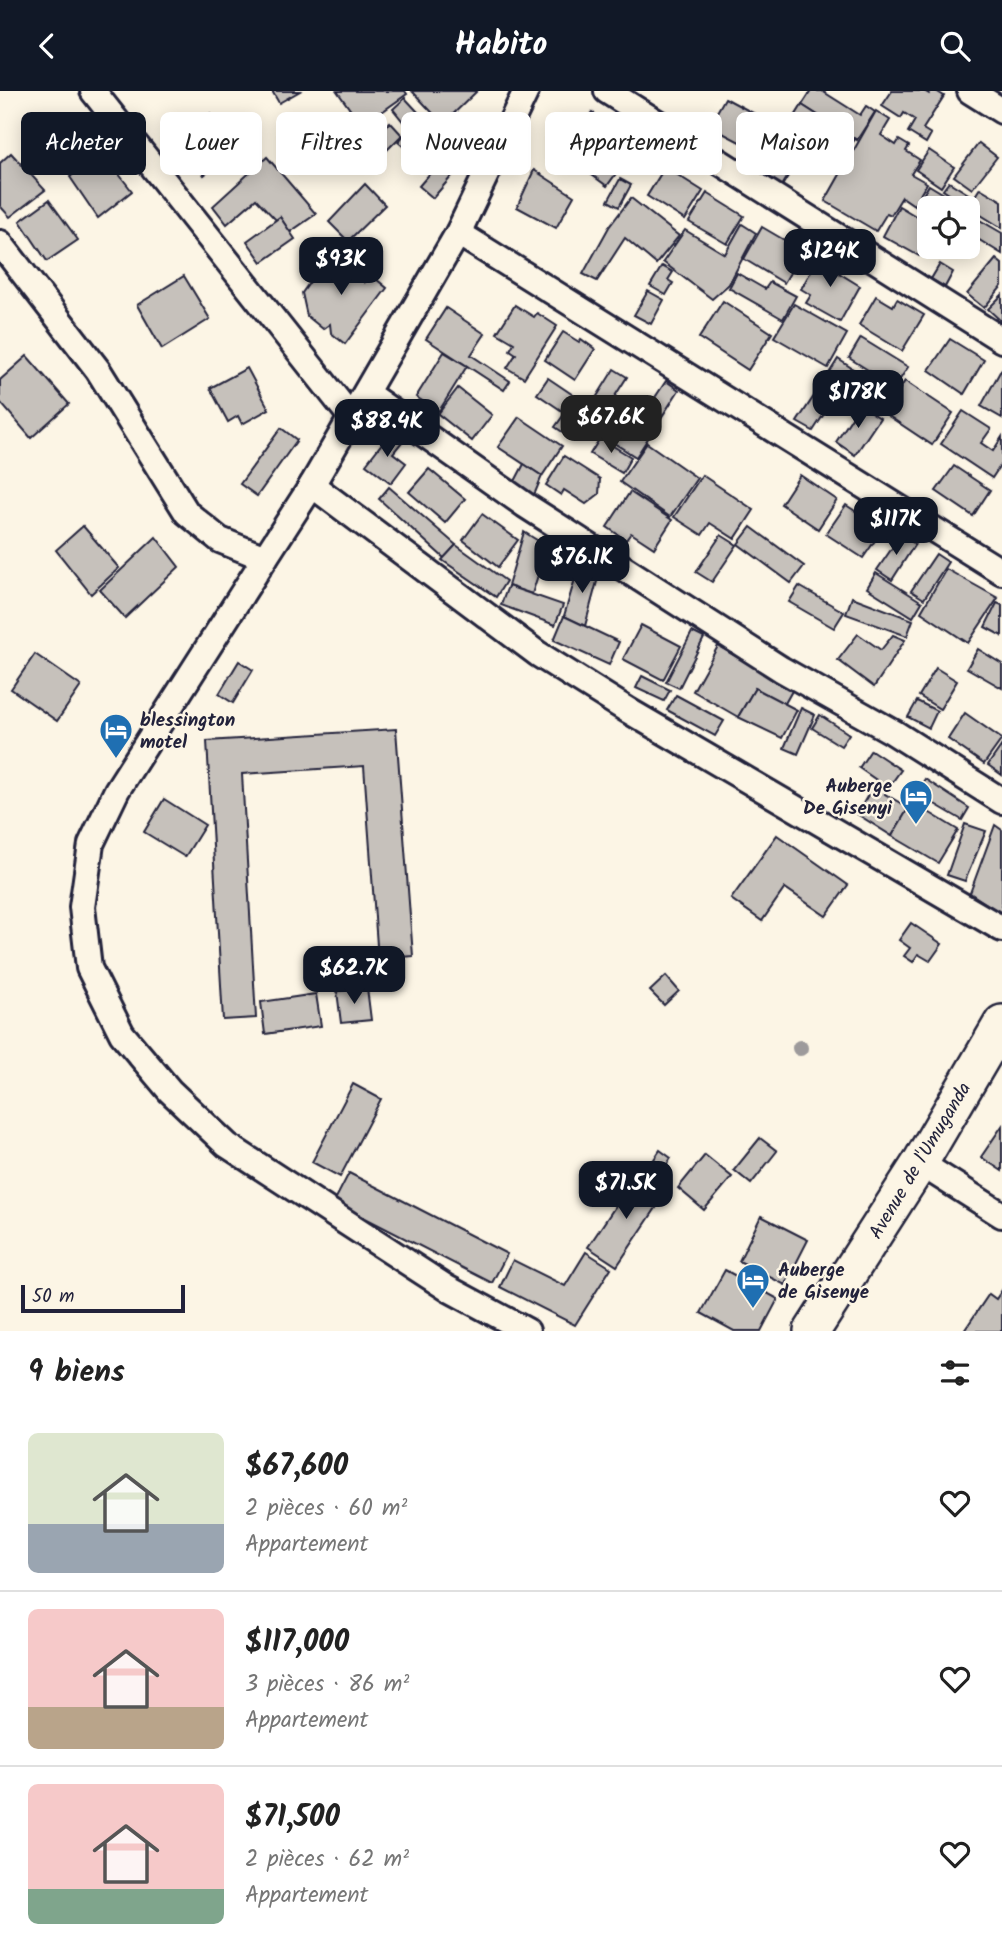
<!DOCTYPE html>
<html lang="fr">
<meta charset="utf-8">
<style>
body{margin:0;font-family:Kalam,sans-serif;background:#f6f6f6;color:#222;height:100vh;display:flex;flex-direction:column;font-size:26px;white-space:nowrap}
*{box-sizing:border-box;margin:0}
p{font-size:23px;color:#767676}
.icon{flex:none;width:38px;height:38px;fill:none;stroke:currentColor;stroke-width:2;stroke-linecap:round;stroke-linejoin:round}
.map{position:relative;height:1240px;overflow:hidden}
.details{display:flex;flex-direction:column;background:#fff;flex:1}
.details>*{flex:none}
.guide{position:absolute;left:21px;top:21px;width:961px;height:63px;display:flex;gap:14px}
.buttons{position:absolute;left:917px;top:105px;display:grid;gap:14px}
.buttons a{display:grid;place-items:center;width:63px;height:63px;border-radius:10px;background:#fff;box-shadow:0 4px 18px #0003;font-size:35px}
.scale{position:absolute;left:21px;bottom:18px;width:164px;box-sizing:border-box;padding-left:7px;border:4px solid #22223b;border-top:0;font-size:19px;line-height:24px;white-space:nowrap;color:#22223b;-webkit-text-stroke:5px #fcf5e5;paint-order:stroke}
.price{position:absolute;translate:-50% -60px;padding:0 16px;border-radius:14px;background:#111827;color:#fff;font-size:23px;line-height:46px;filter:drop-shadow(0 2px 4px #0008)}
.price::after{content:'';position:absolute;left:50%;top:42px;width:21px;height:16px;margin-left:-10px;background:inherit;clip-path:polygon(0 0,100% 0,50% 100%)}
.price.current{background:#222;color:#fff}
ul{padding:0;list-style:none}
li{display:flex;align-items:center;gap:21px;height:175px;padding:0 28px}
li+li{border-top:2px solid #e0e0e0}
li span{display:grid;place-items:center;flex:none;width:196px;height:140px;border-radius:10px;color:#555}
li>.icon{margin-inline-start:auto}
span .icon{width:84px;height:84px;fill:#fffc;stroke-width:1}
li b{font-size:30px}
h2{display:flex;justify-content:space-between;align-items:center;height:84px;padding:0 28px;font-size:30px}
.chip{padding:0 24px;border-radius:10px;background:#fff;box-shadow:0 4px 18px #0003;font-size:24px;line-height:63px}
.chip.current{background:#111827;color:#fff}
header{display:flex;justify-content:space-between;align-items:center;height:91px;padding:0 28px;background:#111827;color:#fff;font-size:32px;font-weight:800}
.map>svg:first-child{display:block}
.building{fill:#c6c1bb;stroke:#22223b;stroke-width:2}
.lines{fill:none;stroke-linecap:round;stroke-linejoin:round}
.street-casing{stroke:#22223b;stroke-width:30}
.secondary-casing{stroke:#22223b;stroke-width:40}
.street{stroke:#fcf5e5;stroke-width:24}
.secondary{stroke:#fcf5e5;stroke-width:35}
.tree{fill:#9d9a9b}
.labels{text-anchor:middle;stroke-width:5;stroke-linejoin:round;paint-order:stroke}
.poi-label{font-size:19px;font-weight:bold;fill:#22223b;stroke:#fcf5e5;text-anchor:start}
.street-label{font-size:19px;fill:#22223b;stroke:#fcf5e5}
</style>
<header><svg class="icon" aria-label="back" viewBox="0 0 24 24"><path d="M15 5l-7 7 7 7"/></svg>Habito<svg class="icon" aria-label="search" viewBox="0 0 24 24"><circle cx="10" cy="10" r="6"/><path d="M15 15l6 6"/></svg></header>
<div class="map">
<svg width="1002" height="1240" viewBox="0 0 1002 1240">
<rect width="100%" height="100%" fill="#fcf5e5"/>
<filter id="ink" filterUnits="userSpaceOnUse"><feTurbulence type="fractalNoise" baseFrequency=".0143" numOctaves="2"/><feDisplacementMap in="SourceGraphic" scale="14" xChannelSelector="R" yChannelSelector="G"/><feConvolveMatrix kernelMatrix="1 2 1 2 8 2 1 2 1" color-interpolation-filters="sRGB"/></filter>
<g filter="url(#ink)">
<g class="building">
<polygon points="272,0 300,0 279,12"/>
<polygon points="337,0 405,0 407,3 362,35"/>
<polygon points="412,0 477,0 443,33"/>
<polygon points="811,0 822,0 860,24 866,15 875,21 857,49 802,14"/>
<polygon points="892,0 924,0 929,3 931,0 936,0 944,5 923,38 931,43 926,52 908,41 915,29 904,22 901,27 882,15"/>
<polygon points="405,7 418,21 405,33 393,18"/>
<polygon points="725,7 766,29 751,57 709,35"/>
<polygon points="802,14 855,48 841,69 810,49 782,95 760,82"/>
<polygon points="876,20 890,29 881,44 896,54 899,49 909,55 906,60 920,69 911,83 927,92 914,114 902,106 891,124 887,122 876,140 825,110"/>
<polygon points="592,21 618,40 614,45 633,59 607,95 562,62"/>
<polygon points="210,23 237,59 204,84 177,48"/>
<polygon points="422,23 470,64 433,107 419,95 432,80 398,51"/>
<polygon points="332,24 354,54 317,80 298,52"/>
<polygon points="390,31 402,44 387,59 375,46"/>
<polygon points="979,52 997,66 972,98 954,85"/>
<polygon points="929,59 954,76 941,96 916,79"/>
<polygon points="101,60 132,100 98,127 70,86"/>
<polygon points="11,62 45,99 10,126 0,115 0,72"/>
<polygon points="267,66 316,123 290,141 280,126 276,129 256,108 227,133 213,115"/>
<polygon points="665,76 703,100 685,129 647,105"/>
<polygon points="534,79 574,105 556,137 517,116"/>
<polygon points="620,88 631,94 619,116 608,110"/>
<polygon points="949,91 970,104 964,113 943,99"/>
<polygon points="365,93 385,114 348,150 329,131"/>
<polygon points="929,94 967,117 929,117 929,121 917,114"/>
<polygon points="980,97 1002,110 1002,137 968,116"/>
<polygon points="707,102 744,125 727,153 689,131"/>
<polygon points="631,107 679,145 656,173 625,147 597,190 583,183 609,136"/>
<polygon points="49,109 78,149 47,170 20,130"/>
<polygon points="899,115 929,133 929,147 919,165 883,145"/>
<polygon points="971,124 1002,142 1002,163 968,142 968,129"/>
<polygon points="280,126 295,148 262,171 247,150"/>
<polygon points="742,133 756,142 729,193 712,208 663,171 685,139 725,163"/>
<polygon points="762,136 803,160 784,192 744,168"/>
<polygon points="820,164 843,177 839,182 860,195 840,231 806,212 811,204 801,198"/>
<polygon points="327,167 347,167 362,178 365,191 371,184 387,197 345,253 331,242 330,233 323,238 307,225 302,202"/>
<polygon points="996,168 1002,173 1002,195 984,217 967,203"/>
<polygon points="940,173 953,181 945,196 931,188"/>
<polygon points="662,175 673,181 668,189 673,192 666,204 650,195"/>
<polygon points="737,182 765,198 770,191 796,205 783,228 729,197"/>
<polygon points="184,185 210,228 162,258 137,214"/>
<polygon points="648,200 664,209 651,233 634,224"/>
<polygon points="1002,204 1002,231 988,218"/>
<polygon points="876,205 893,215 897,208 924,224 902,260 859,234"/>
<polygon points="723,210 772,242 748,279 699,247"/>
<polygon points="794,213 847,243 828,277 774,246"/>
<polygon points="515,214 534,226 537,222 557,235 524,287 507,277 516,263 510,259 514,252 497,242"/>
<polygon points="446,217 485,243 471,264 510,290 504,299 426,248"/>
<polygon points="563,241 579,251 581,248 595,258 575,289 545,269"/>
<polygon points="861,247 908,276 895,296 849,267"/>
<polygon points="950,248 984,269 964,303 929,279"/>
<polygon points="444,261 467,275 439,320 416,306"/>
<polygon points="27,265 69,313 31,347 0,311 0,289"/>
<polygon points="838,268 888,301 877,317 828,284"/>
<polygon points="247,277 269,318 242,333 238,325 228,331 210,297"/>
<polygon points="614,278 627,286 603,324 632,341 666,290 679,299 636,366 581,331"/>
<polygon points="1001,279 1002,280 1002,327 981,315"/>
<polygon points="548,287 591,316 570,346 555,336 565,322 537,303"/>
<polygon points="826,287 841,297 813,340 797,331"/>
<polygon points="905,290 953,322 932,354 884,322"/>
<polygon points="458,297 492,324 472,350 438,323"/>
<polygon points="860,314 880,327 855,364 836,351"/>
<polygon points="963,320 991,338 981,352 993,360 1002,346 1002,372 992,387 941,353"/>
<polygon points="519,326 562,355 542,385 498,356"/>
<polygon points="281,337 297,349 257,405 240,393"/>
<polygon points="390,342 402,351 393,362 406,372 391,392 366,373"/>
<polygon points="600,347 631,366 622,382 590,363"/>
<polygon points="647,352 697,387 670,426 620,391"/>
<polygon points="564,365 600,388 599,403 586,413 564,399 561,404 546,394"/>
<polygon points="524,373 542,385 532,409 512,396"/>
<polygon points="954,375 990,399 973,425 936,400"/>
<polygon points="429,378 465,408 445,432 409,401"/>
<polygon points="702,384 754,419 735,448 710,432 702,444 674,426"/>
<polygon points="800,384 837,409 818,438 781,413"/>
<polygon points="389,396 456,454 444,467 379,408"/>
<polygon points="630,401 672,429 654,457 631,442 626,449 607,436"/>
<polygon points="846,414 883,438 863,467 826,443"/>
<polygon points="482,423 518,449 498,476 463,449"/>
<polygon points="83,435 119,477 91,503 56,459"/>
<polygon points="751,436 804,475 791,492 738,453"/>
<polygon points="524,441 561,464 550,481 540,478 532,503 508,495"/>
<polygon points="721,444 737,454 712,491 696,481"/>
<polygon points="901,444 915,453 892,489 877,479"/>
<polygon points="156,446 179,476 125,527 100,499"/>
<polygon points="456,454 506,490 496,506 442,469"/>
<polygon points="936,463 948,471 924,508 911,500"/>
<polygon points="580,471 599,483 585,535 564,525"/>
<polygon points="946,478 998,507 968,552 921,521"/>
<polygon points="876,482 922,511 913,526 867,497"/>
<polygon points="508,495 563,514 555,534 501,514"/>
<polygon points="799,495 844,521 834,537 789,511"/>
<polygon points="852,506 913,529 907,545 846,523"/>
<polygon points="997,512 1002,514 1002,545 985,536"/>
<polygon points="564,525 619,551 609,574 554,549"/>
<polygon points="641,534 681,555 663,589 623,568"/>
<polygon points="692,541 704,547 679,597 666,591"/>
<polygon points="858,543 881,559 893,544 905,549 874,596 838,569"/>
<polygon points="718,555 793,598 784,614 755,597 738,626 693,600"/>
<polygon points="978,558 1002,573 1002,597 967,577"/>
<polygon points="35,563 81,595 57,630 11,598"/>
<polygon points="239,570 253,579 233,612 219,603"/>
<polygon points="936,577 957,590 940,618 919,605"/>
<polygon points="642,585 670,599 664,610 636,597"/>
<polygon points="755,597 797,619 782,647 738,626"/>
<polygon points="676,604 724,630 715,645 667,619"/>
<polygon points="917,610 937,620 929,637 908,626"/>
<polygon points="801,617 815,624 798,663 784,657"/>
<polygon points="965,622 1002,648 984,673 948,648"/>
<polygon points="820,624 849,643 841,655 812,637"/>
<polygon points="396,638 413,865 378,868 364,675 242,683 256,927 223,929 207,650"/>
<polygon points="1002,654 1002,684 988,674"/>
<polygon points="871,659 901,679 888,697 859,677"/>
<polygon points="925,688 969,717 962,729 916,702"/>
<polygon points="876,690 888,697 885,703 909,717 892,745 857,723"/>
<polygon points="164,708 205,734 185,766 144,741"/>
<polygon points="912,711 958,739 938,772 892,745"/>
<polygon points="965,733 986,740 965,790 947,784"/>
<polygon points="995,734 1002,739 1002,823 970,802"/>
<polygon points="777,744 848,794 826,825 785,797 762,830 731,808"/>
<polygon points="911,832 942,853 930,870 918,863 913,871 904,865 910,857 899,849"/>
<polygon points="666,885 679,900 664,914 650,900"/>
<polygon points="367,897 371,929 341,932 337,900"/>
<polygon points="316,903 321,935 265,943 261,911"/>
<polygon points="353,993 381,1008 340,1086 312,1071"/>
<polygon points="1002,1035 1002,1080 981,1066"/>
<polygon points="760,1047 777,1060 751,1093 734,1079"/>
<polygon points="660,1059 671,1067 662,1081 651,1073"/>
<polygon points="705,1064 732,1086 704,1119 678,1097"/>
<polygon points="349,1082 507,1163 492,1192 334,1111"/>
<polygon points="635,1086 664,1105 617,1175 588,1156"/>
<polygon points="761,1125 808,1149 785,1194 739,1170"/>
<polygon points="586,1161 611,1177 575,1234 500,1196 513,1169 565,1195"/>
<polygon points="725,1179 778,1208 761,1240 734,1240 701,1222"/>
<polygon points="1002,1199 1002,1240 964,1240 989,1203 996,1208"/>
</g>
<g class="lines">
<defs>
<g id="street">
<polyline points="93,0 351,326"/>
<polyline points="607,0 1002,249"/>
<polyline points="970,0 1002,20"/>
<polyline points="458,142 1002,481"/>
<polyline points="0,152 98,279 187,422 220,449 265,467 312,394 458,142 526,0"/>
<polyline points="366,302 525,414 781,578 893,641 1002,710"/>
<polyline points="312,394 538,563 629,620 1002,838"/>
<polyline points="265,467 117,699 91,753 82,816 89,877 122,943 170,1000 227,1054 447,1197 527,1240"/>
<polyline points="920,1072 1002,1124"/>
</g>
<polyline id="secondary" points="812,1240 920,1072 1002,932"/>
</defs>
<use href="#street" class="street-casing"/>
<use href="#secondary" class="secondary-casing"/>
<use href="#street" class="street"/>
<use href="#secondary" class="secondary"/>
</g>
<circle class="tree" cx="800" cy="957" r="8"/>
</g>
<defs>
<symbol id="hotel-pin" viewBox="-11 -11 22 30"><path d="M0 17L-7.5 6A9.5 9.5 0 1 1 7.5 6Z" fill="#1f6fb2" stroke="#fcf5e5"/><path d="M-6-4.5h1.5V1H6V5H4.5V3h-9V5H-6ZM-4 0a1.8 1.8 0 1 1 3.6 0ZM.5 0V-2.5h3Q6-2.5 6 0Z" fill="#fff"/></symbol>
</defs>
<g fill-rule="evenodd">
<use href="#hotel-pin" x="97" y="620" width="38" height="52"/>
<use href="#hotel-pin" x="897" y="686" width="38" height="52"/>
<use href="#hotel-pin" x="734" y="1170" width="38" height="52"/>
</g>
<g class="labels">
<g class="poi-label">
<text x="140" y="635">blessington<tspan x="140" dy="22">motel</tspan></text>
<text x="892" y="701" text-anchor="end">Auberge<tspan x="892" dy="22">De Gisenyi</tspan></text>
<text x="778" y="1185">Auberge<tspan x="778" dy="22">de Gisenye</tspan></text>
</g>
<g class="street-label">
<text transform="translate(919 1069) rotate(-59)" y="7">Avenue de l'Umuganda</text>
</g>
</g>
</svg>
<div class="buttons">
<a><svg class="icon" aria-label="locate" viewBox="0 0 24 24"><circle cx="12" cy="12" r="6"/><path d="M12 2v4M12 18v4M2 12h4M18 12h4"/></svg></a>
</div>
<div class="scale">50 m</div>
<b class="price" style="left:830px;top:198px">$124K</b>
<b class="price" style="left:341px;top:206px">$93K</b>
<b class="price" style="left:858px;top:339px">$178K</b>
<b class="price current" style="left:611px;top:364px">$67.6K</b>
<b class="price" style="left:387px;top:368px">$88.4K</b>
<b class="price" style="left:896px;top:466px">$117K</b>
<b class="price" style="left:582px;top:504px">$76.1K</b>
<b class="price" style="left:354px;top:915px">$62.7K</b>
<b class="price" style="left:626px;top:1130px">$71.5K</b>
<div class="guide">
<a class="chip current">Acheter</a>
<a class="chip">Louer</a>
<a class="chip">Filtres</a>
<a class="chip">Nouveau</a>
<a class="chip">Appartement</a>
<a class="chip">Maison</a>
</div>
</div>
<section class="details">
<h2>9 biens<svg class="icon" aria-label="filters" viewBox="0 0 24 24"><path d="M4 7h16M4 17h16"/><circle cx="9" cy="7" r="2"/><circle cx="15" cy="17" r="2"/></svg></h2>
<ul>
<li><span style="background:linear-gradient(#dfe7d0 65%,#9aa5b1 0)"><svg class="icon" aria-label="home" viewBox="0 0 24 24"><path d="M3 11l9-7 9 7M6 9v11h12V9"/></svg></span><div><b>$67,600</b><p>2 pièces · 60 m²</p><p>Appartement</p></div><svg class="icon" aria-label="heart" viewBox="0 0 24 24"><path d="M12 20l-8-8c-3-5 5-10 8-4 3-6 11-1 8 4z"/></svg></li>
<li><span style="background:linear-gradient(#f6c9c9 70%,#b9a48a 0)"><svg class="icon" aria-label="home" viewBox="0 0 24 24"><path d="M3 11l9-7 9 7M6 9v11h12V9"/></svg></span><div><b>$117,000</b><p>3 pièces · 86 m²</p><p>Appartement</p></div><svg class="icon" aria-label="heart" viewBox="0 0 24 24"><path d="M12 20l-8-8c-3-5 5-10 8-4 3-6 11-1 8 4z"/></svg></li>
<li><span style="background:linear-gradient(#f6c9c9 75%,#7fa58c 0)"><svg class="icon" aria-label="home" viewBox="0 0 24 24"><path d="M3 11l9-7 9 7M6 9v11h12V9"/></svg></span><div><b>$71,500</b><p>2 pièces · 62 m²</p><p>Appartement</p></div><svg class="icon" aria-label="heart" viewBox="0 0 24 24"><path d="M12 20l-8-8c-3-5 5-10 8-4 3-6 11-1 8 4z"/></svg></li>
</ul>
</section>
